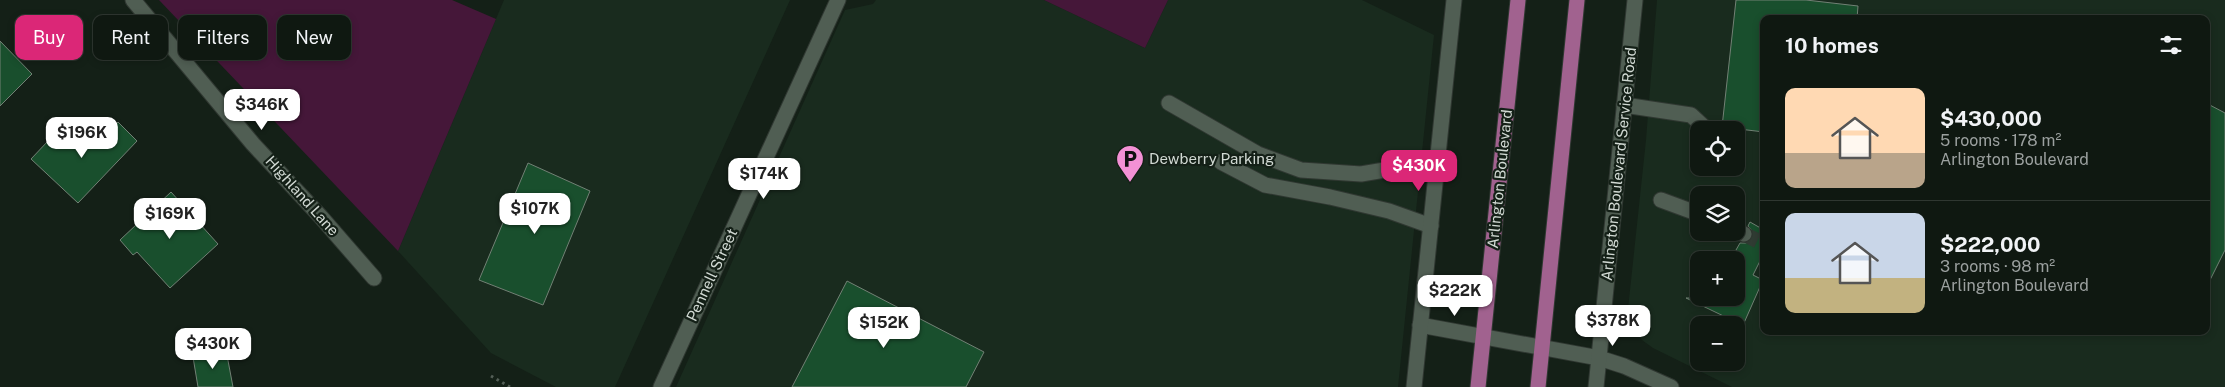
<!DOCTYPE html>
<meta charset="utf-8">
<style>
body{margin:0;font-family:"Public Sans",sans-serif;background:#1d251f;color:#f1f3f6;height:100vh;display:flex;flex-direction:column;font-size:19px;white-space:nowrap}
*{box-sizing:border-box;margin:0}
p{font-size:16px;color:#9ba09f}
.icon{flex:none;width:28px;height:28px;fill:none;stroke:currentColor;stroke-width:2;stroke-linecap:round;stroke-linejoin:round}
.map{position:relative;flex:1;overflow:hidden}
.drawer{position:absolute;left:1760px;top:15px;width:450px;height:320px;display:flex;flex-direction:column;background:#0f1811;border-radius:10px;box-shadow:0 2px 8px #0003,0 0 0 1px #2f3731}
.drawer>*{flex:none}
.top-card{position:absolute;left:15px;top:15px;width:475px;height:45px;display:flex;gap:10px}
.buttons{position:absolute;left:1690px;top:121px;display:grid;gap:10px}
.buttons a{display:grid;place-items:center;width:55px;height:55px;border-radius:10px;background:#0f1811;box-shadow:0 2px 8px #0003,0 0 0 1px #2f3731;font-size:25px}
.price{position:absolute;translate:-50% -42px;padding:0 11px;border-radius:10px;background:#fff;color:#222;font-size:16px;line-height:32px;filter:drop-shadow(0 1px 2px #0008)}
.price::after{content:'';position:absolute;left:50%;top:30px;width:15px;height:11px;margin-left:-8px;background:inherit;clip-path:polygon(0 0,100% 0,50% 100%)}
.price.current{background:#db2777;color:#fff}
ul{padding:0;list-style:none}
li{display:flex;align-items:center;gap:15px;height:125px;padding:0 25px}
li+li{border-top:1px solid #2f3731}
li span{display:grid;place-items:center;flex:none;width:140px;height:100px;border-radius:10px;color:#555}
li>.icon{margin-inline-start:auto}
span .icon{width:60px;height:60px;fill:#fffc;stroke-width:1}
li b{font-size:21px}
h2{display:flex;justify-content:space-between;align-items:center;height:60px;padding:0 25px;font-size:21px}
.tag{padding:0 18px;border-radius:10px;background:#0f1811;box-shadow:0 2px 8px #0003,0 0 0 1px #2f3731;font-size:18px;line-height:45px}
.tag.current{background:#db2777;color:#fff}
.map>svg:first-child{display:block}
.built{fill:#192b1e;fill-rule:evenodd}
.green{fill:#451739}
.building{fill:#194f2d;stroke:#728175}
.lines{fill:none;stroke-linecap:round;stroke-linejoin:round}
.minor-tunnel{stroke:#303c33;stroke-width:15;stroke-dasharray:15 8;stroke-linecap:butt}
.minor-casing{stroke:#303832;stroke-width:17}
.major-casing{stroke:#303832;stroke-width:17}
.path{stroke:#545f57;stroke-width:3;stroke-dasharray:2.5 4;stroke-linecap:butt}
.minor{stroke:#505e53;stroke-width:15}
.major{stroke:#a1628f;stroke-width:15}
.labels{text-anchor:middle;stroke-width:4.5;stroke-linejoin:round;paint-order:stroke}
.poi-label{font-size:15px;fill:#d1d9d3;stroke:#142017;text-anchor:start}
.street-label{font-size:15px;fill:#d1d9d3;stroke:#142017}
</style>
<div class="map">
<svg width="2225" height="387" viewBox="0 0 2225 387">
<rect width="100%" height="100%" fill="#142017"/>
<g class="built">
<polygon points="504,0 790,0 615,387 556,387 491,353 398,251"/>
<polygon points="876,0 1044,0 1145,48 1168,0 1362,0 1434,35 1398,387 676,387 845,10 873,4"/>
<path d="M1657,0H2225V387H1732L1653,348L1642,340L1635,332L1628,309L1646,140ZM1764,19H2206V331H1764ZM1699,130H1736V168H1699ZM1699,195H1736V232H1699ZM1699,260H1736V298H1699ZM1699,325H1736V362H1699Z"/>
</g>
<g class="green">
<polygon points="159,0 452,0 496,19 398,251"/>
<polygon points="1044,0 1168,0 1145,48"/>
</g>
<g class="building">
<polygon points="1736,0 1806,0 1858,6 1857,19 1764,19 1764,132 1722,127"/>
<polygon points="0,41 32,74 0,106"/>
<polygon points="2206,103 2225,113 2225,250 2206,288"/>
<polygon points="118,122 137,141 78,203 31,159 65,123 92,149"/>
<polygon points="528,163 590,191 543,305 479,280"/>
<polygon points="171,192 218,244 170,288 137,252 133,255 120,240"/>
<polygon points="1750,222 1764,230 1764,253 1753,275 1763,280 1736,341 1736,322 1686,298 1736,298 1736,250 1740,243 1746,243 1753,238 1753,232 1748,226"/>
<polygon points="847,281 984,352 966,387 792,387"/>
<polygon points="226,350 233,387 198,387 193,357"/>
</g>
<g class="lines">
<polyline class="minor-tunnel" points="1744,234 1764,244"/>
<defs>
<g id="minor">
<polyline points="133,0 253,144 321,217 374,278"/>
<polyline points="1169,103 1258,154 1301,170 1361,174 1438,161"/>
<polyline points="1624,105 1691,115 1704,127"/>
<polyline points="1221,162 1265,185 1330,197 1389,211 1431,226"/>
<polyline points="1661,200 1699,214"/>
<polyline points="1736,231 1744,234"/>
<polyline points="1420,325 1599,358 1624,366 1671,387"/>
<polyline points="661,387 838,0"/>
<polyline points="1414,387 1454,0"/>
<polyline points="1596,387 1635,0"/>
</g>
<g id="major">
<polyline points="1478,387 1518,0"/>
<polyline points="1538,387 1577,0"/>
</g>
</defs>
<use href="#minor" class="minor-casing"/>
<use href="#major" class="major-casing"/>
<polyline class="path" points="491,376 510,387"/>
<use href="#minor" class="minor"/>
<use href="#major" class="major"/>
</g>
<defs>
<symbol id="parking-pin" viewBox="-11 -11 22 30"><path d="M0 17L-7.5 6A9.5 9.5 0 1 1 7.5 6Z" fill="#f391d5" stroke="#142017"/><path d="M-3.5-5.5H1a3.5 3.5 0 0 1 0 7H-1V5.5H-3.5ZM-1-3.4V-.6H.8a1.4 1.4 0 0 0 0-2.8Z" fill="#111"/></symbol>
</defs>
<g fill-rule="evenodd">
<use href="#parking-pin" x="1114" y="143" width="32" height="43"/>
</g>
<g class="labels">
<g class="poi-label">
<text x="1149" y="164">Dewberry Parking</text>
</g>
<g class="street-label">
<text transform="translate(1619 164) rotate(-84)" y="5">Arlington Boulevard Service Road</text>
<text transform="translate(1500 179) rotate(-84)" y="5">Arlington Boulevard</text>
<text transform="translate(302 196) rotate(48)" y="5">Highland Lane</text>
<text transform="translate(712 275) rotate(-65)" y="5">Pennell Street</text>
</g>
</g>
</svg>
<div class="buttons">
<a><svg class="icon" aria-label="locate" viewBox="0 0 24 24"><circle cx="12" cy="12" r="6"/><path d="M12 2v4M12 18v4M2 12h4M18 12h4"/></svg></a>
<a><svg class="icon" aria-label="layers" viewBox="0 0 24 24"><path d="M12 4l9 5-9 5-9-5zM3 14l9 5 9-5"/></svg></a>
<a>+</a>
<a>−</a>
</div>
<b class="price" style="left:262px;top:131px">$346K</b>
<b class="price" style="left:82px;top:159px">$196K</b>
<b class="price current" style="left:1419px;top:192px">$430K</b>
<b class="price" style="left:764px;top:200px">$174K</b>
<b class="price" style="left:535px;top:235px">$107K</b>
<b class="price" style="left:170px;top:240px">$169K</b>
<b class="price" style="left:1455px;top:317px">$222K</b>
<b class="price" style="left:1613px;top:347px">$378K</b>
<b class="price" style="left:884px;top:349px">$152K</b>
<b class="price" style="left:213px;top:370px">$430K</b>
<div class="top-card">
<a class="tag current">Buy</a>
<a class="tag">Rent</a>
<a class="tag">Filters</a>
<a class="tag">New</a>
</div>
<section class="drawer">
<h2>10 homes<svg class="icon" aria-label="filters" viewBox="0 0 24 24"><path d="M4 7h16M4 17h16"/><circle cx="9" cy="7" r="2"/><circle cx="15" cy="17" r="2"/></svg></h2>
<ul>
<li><span style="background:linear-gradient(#ffd9b3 65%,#b9a48a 0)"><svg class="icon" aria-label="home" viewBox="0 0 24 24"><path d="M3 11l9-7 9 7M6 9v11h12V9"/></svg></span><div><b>$430,000</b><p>5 rooms · 178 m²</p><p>Arlington Boulevard</p></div></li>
<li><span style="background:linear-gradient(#c9d6e8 65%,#c2b280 0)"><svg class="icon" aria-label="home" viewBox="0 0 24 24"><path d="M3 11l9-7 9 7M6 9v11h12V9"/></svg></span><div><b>$222,000</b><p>3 rooms · 98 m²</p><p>Arlington Boulevard</p></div></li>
</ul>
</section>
</div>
